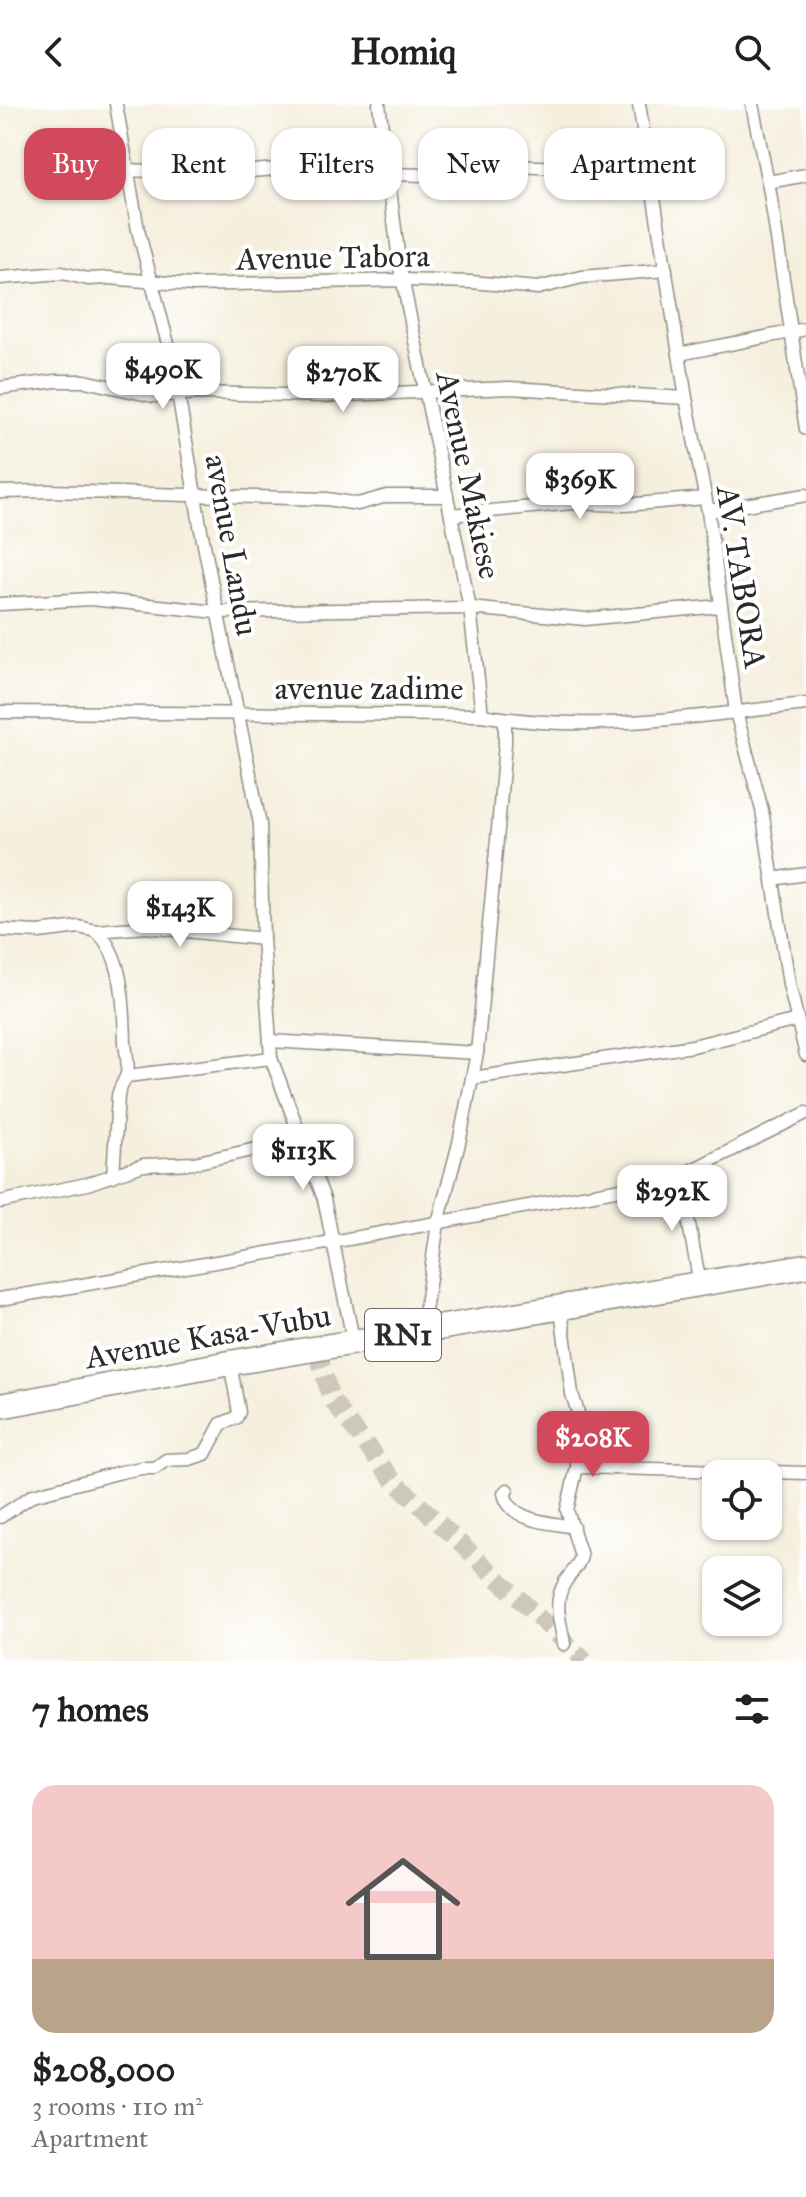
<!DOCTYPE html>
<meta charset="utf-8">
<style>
body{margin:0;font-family:"IM FELL Great Primer",serif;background:#f6f6f6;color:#222;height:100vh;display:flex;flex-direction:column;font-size:30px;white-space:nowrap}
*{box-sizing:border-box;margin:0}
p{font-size:26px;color:#767676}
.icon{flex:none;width:44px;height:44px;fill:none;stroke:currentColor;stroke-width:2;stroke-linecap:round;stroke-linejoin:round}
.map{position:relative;height:1557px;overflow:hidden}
.details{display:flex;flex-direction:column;background:#fff;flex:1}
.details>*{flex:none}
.top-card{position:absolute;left:24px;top:24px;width:758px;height:72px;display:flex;gap:16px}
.tools{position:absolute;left:702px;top:1356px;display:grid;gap:16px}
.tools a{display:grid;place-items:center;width:80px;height:80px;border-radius:16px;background:#fff;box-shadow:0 2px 6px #0004;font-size:40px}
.price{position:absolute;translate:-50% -68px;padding:0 18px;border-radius:16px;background:#fff;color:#222;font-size:26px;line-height:52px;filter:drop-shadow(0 2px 4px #0008)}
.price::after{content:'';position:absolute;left:50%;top:48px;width:24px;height:18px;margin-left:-12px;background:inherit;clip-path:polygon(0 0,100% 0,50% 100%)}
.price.active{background:#d1495b;color:#fff}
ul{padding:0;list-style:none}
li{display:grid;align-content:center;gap:16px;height:424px;padding:0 32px}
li+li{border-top:2px solid #e0e0e0}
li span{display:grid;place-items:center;height:248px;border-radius:24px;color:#555}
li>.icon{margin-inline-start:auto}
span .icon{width:144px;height:144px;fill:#fffc;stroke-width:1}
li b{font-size:34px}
h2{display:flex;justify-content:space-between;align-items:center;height:96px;padding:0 32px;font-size:34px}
.chip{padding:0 28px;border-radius:24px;background:#fff;box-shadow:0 2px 6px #0004;font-size:28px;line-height:72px}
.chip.active{background:#d1495b;color:#fff}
header{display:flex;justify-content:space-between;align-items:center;height:104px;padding:0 32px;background:#fff;font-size:36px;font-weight:700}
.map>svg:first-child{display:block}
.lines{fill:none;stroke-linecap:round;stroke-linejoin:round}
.secondary-tunnel{stroke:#cdc8b9;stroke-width:18;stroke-dasharray:18 9;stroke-linecap:butt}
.street-casing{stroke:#908d84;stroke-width:15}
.highway-casing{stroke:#908d84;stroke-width:27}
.street{stroke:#fff;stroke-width:12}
.highway{stroke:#fff;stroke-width:24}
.labels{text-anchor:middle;stroke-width:8;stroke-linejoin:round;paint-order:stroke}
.shield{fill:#fff;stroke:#6b6b6b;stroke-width:2}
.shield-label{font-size:30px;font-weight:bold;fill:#2b2b2b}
.street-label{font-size:32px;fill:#2b2b2b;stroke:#fff}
</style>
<header><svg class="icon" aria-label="back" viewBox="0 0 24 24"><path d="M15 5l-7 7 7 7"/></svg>Homiq<svg class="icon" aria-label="search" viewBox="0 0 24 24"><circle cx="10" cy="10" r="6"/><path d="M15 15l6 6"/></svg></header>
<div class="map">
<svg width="806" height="1557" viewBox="0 0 806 1557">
<rect width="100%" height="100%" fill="#fff"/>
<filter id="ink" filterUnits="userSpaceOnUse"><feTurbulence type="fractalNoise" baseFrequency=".0125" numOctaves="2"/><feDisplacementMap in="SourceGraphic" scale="16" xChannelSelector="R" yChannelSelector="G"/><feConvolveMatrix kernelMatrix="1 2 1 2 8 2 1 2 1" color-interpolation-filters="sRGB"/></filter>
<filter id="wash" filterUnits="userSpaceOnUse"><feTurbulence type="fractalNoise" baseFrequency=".006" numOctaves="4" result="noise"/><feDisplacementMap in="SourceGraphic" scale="32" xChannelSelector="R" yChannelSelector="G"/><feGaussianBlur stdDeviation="1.8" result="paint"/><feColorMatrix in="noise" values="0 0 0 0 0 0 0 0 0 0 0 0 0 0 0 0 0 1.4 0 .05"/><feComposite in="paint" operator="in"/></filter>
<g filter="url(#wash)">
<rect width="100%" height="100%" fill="#f5efdd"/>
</g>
<g filter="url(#ink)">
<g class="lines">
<polyline class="secondary-tunnel" points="317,1246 331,1295 393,1376 585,1557"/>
<defs>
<g id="street">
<polyline points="116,0 138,126 173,259 200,421 260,720 263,835 271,954 324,1095 354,1240"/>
<polyline points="379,0 400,164 470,504 482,611"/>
<polyline points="639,0 686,294 708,407 736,608 762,706 789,880 806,951"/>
<polyline points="752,0 770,89 806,325"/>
<polyline points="68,68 128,66 214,70 316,62 360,63 388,70 426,71 509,62 568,64 618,70 636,69 649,64"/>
<polyline points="768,78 806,71"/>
<polyline points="0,174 62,169 88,175 109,174 193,181 403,176 471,178 538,184 582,173 666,166"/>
<polyline points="679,250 806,225"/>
<polyline points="0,284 56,277 85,277 153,292 199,289 326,292 509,284 686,294"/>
<polyline points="0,388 50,387 327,395 358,400 387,392 447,392"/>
<polyline points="708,407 806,391"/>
<polyline points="451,411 572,399 625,401 705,394"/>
<polyline points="0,500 91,495 217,508 470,504 585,515 720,502"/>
<path d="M0,608L482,611C590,630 699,612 806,600"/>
<polyline points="773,775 806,770"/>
<polyline points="0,826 39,828 79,823 96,827 147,823 263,835"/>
<path d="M96,827C124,850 124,906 125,939C126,948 129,961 127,970C125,977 120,982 118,992L113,1072"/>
<polyline points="270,937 477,949"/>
<polyline points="127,972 271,954"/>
<polyline points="472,974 693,942 797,916"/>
<polyline points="680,1071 700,1180"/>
<polyline points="0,1098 87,1080 143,1061 194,1059 274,1041 301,1031"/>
<polyline points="0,1195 332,1138 659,1078 690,1067 806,1009"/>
<path d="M561,1206L572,1290L580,1315L577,1363L567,1406L581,1452C579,1463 570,1469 565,1478C552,1500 561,1518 564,1540"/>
<polyline points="422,1228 438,1119 459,1039 477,949 498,725 505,639 505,615"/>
<polyline points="577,1363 806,1369"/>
<path d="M507,1386L504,1389C510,1418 549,1418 573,1423"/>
<polyline points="0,1413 33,1391 121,1368 141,1364 155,1364 166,1356 189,1355 205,1350 221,1320 236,1314 239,1308 230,1259"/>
</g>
<polyline id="highway" points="0,1302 230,1259 806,1162"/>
</defs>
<use href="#street" class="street-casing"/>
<use href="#highway" class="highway-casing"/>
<use href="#street" class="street"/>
<use href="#highway" class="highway"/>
</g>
</g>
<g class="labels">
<rect class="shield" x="365" y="1205" width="76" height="52" rx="6"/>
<g class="shield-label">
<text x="403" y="1241">RN1</text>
</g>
<g class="street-label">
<text transform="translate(333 153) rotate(-1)" y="11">Avenue Tabora</text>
<text transform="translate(469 371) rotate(78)" y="11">Avenue Makiese</text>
<text transform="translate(232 441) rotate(80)" y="11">avenue Landu</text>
<text transform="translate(742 473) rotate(81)" y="11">AV. TABORA</text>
<text x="369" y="595">avenue zadime</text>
<text transform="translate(208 1232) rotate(-10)" y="11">Avenue Kasa-Vubu</text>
</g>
</g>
</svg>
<div class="tools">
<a><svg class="icon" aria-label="locate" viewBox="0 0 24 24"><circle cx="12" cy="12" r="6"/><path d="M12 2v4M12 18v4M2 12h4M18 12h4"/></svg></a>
<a><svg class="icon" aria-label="layers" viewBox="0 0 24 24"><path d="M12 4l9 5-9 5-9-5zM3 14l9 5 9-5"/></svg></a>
</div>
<b class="price" style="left:163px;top:307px">$490K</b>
<b class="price" style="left:343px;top:310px">$270K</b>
<b class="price" style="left:580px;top:417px">$369K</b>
<b class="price" style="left:180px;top:845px">$143K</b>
<b class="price" style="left:303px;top:1088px">$113K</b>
<b class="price" style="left:672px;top:1129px">$292K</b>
<b class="price active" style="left:593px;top:1375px">$208K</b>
<div class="top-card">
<a class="chip active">Buy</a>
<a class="chip">Rent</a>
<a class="chip">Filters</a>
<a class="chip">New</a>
<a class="chip">Apartment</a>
</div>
</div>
<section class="details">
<h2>7 homes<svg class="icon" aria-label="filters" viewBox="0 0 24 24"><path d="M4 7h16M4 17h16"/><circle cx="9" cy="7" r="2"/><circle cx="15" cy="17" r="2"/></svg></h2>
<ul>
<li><span style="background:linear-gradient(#f6c9c9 70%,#b9a48a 0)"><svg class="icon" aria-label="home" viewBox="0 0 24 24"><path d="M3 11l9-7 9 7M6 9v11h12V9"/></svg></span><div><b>$208,000</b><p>3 rooms · 110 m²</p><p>Apartment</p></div></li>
</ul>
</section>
